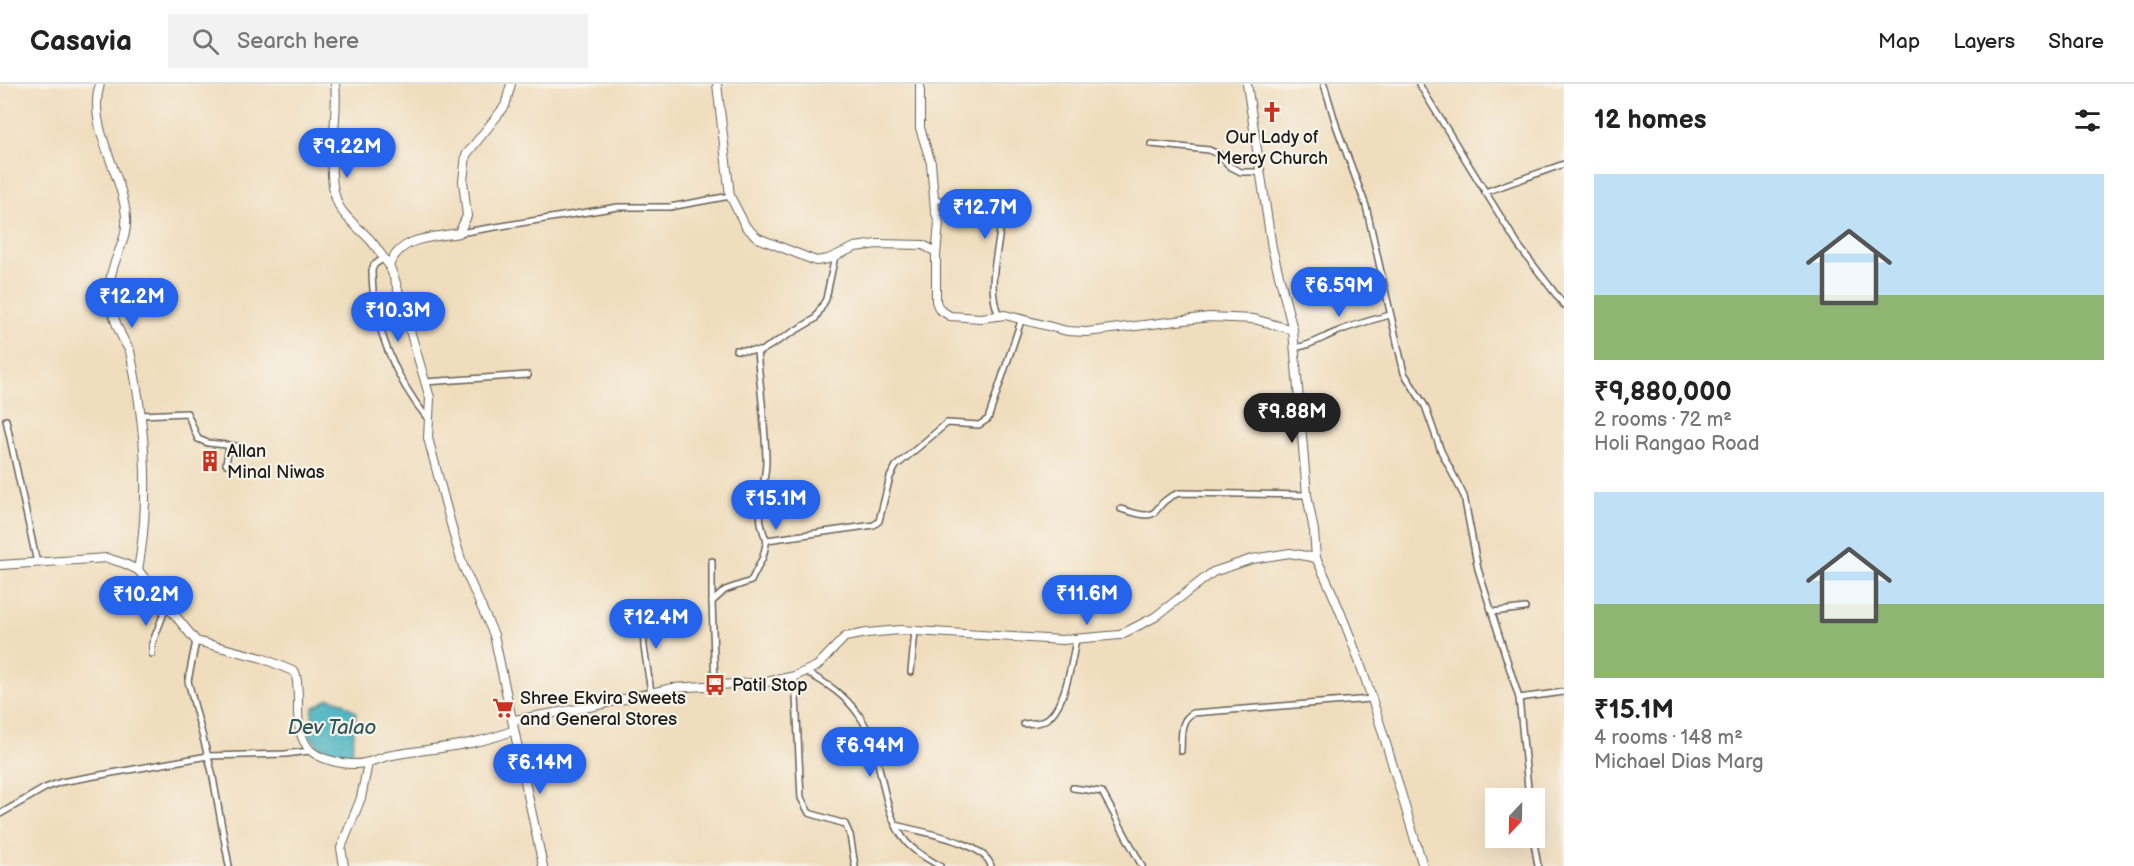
<!DOCTYPE html>
<meta charset="utf-8">
<style>
body{margin:0;font-family:"Balsamiq Sans",sans-serif;background:#f2f2f2;color:#222;height:100vh;display:flex;flex-direction:column;font-size:22px;white-space:nowrap}
*{box-sizing:border-box;margin:0}
p{font-size:20px;color:#767676}
.icon{flex:none;width:33px;height:33px;fill:none;stroke:currentColor;stroke-width:2;stroke-linecap:round;stroke-linejoin:round}
.map{position:relative;flex:1;overflow:hidden}
.details{display:flex;flex-direction:column;background:#fff;width:570px}
.details>*{flex:none}
.needle{width:39px;rotate:202deg}
.tools{position:absolute;left:1485px;top:704px;display:grid;gap:12px}
.tools a{display:grid;place-items:center;width:60px;height:60px;border-radius:0px;background:#fff;box-shadow:0 6px 24px #0002;font-size:30px}
.price{position:absolute;translate:-50% -51px;padding:0 14px;border-radius:21px;background:#2563eb;color:#fff;font-size:20px;line-height:39px;filter:drop-shadow(0 2px 3px #0008)}
.price::after{content:'';position:absolute;left:50%;top:36px;width:18px;height:14px;margin-left:-9px;background:inherit;clip-path:polygon(0 0,100% 0,50% 100%)}
.price.on{background:#222;color:#fff}
ul{padding:0;list-style:none}
li{display:grid;align-content:center;gap:12px;height:318px;padding:0 30px}
li span{display:grid;place-items:center;height:186px;border-radius:0px;color:#555}
li>.icon{margin-inline-start:auto}
span .icon{width:108px;height:108px;fill:#fffc;stroke-width:1}
li b{font-size:26px}
h2{display:flex;justify-content:space-between;align-items:center;height:72px;padding:0 30px;font-size:26px}
header{display:flex;align-items:center;gap:36px;box-sizing:border-box;height:84px;padding:0 30px;background:#fff;border-bottom:2px solid #e0e0e0}
header strong{font-size:28px}
nav{display:flex;gap:33px;margin-inline-start:auto;font-size:21px}
.search{width:420px;height:54px;background:#f2f2f2;display:flex;align-items:center;gap:15px;box-sizing:border-box;padding:0 21px;border-radius:0px;color:#767676;font-size:22px}
main{display:flex;flex:1;min-height:0}
.map>svg:first-child{display:block}
.water{fill:#43b0bf;stroke:#30666e;stroke-width:1.5}
.lines{fill:none;stroke-linecap:round;stroke-linejoin:round}
.street-casing{stroke:#666054;stroke-width:8}
.secondary-casing{stroke:#666054;stroke-width:10}
.street{stroke:#fff;stroke-width:5}
.secondary{stroke:#fff;stroke-width:8}
.labels{text-anchor:middle;stroke-width:4.5;stroke-linejoin:round;paint-order:stroke}
.poi-label{font-size:18px;fill:#1c1c1c;stroke:#f7f3e8;text-anchor:start}
.water-label{font-size:20px;font-style:italic;fill:#2c575d;stroke:#f7f3e8}
</style>
<header>
<strong>Casavia</strong>
<div class="search"><svg class="icon" aria-label="search" viewBox="0 0 24 24"><circle cx="10" cy="10" r="6"/><path d="M15 15l6 6"/></svg>Search here</div>
<nav><a>Map</a><a>Layers</a><a>Share</a></nav>
</header>
<main>
<div class="map">
<svg width="1564" height="782" viewBox="0 0 1564 782">
<rect width="100%" height="100%" fill="#f7f3e8"/>
<filter id="ink" filterUnits="userSpaceOnUse"><feTurbulence type="fractalNoise" baseFrequency=".0167" numOctaves="2"/><feDisplacementMap in="SourceGraphic" scale="12" xChannelSelector="R" yChannelSelector="G"/><feConvolveMatrix kernelMatrix="1 2 1 2 8 2 1 2 1" color-interpolation-filters="sRGB"/></filter>
<filter id="wash" filterUnits="userSpaceOnUse"><feTurbulence type="fractalNoise" baseFrequency=".008" numOctaves="4" result="noise"/><feDisplacementMap in="SourceGraphic" scale="24" xChannelSelector="R" yChannelSelector="G"/><feGaussianBlur stdDeviation="1.35" result="paint"/><feColorMatrix in="noise" values="0 0 0 0 0 0 0 0 0 0 0 0 0 0 0 0 0 1.4 0 .05"/><feComposite in="paint" operator="in"/></filter>
<g filter="url(#wash)">
<rect width="100%" height="100%" fill="#f0ddbd"/>
<path class="water" d="M329,614L342,618L356,628L352,669C333,673 321,668 309,651L313,624Z"/>
</g>
<g filter="url(#ink)">
<g class="lines">
<defs>
<g id="street">
<polyline points="1324,0 1337,44 1366,122 1404,289 1425,322 1441,367 1464,412 1478,485 1519,614 1529,714"/>
<polyline points="1419,0 1518,161 1564,221"/>
<polyline points="1151,60 1209,66 1220,71 1229,82 1241,88 1259,88"/>
<polyline points="1485,108 1564,80"/>
<path d="M934,116L1000,120C1005,158 983,194 999,232"/>
<polyline points="459,149 618,123 670,123 730,112"/>
<path d="M384,174L374,181L372,186C372,240 395,295 428,335"/>
<path d="M1294,264C1310,262 1320,255 1334,249C1353,241 1371,236 1390,231"/>
<polyline points="736,266 761,267 815,235 826,215 835,172"/>
<polyline points="425,298 528,291"/>
<polyline points="140,331 187,329 198,355 208,359 236,362"/>
<polyline points="6,336 37,479"/>
<polyline points="226,380 229,361"/>
<path d="M1121,425C1168,441 1146,421 1179,409L1307,411"/>
<polyline points="767,456 874,441 879,437 890,393 896,382 947,339 979,341 988,335 1022,234"/>
<polyline points="712,477 712,518"/>
<polyline points="642,525 644,563 651,608"/>
<polyline points="1492,528 1525,524"/>
<polyline points="196,557 188,597 212,688 229,782"/>
<polyline points="152,570 152,560 167,521"/>
<path d="M806,588C826,599 845,611 859,631C885,668 878,725 907,759C916,769 928,775 940,782"/>
<polyline points="911,588 915,547"/>
<polyline points="795,592 801,714 809,729 845,740 850,751 855,782"/>
<path d="M715,601L712,518L725,506L751,497L763,473L767,456C752,432 767,399 766,374C765,338 760,302 757,267"/>
<polyline points="1519,614 1564,608"/>
<path d="M1024,640C1029,639 1038,640 1043,637C1065,628 1072,577 1076,555"/>
<path d="M1181,667C1182,653 1179,636 1193,629L1371,615"/>
<polyline points="1073,704 1102,708 1142,782"/>
<polyline points="0,730 45,704 61,698 208,672 285,670 310,667"/>
<path d="M896,741C919,748 984,757 991,782"/>
<polyline points="1533,753 1538,782"/>
</g>
<g id="secondary">
<path d="M100,0C86,44 124,90 126,134C128,155 114,173 111,192C107,219 116,245 130,267C145,338 151,414 138,486"/>
<path d="M335,0C340,36 322,93 340,124C349,138 362,146 372,158C378,165 383,174 389,181"/>
<path d="M511,0L505,22L466,71L463,97L467,132L459,149C430,154 402,152 389,181L395,196L430,314L428,354L456,459L463,482L494,551L543,782"/>
<polyline points="717,0 730,112 746,143 758,154 816,177 828,175 855,163 877,160 923,161 936,168"/>
<polyline points="920,0 920,44 931,79 935,126 939,139 936,171 936,217 939,225 950,232 981,234 1005,231 1067,247 1087,248 1209,233 1254,235 1293,246"/>
<polyline points="1247,0 1272,164 1293,246 1307,411 1314,447 1316,474"/>
<path d="M0,481L107,474L123,479L138,486L196,557L262,574L295,588C303,612 290,644 310,666C319,675 341,680 353,680C367,681 379,673 393,671C432,664 477,662 514,646"/>
<path d="M514,636L589,623L673,604L766,598L795,592L817,582L845,553L867,549L900,546L1062,556L1120,551L1155,533L1213,488L1252,475L1290,469L1316,474L1321,484C1366,579 1392,682 1423,782"/>
<polyline points="344,782 341,764 361,714 368,679"/>
</g>
</defs>
<use href="#street" class="street-casing"/>
<use href="#secondary" class="secondary-casing"/>
<use href="#street" class="street"/>
<use href="#secondary" class="secondary"/>
</g>
</g>
<defs>
<symbol id="church-bare" viewBox="-9 -9 18 18"><path d="M-1.2-6h2.4v3.5h3.3v2.4h-3.3V6h-2.4V-.1h-3.3v-2.4h3.3Z" fill="#c8321e" stroke="#f7f3e8" stroke-width="2.5" paint-order="stroke"/></symbol>
<symbol id="building-bare" viewBox="-9 -9 18 18"><path d="M-4-6H4V6H1V3H-1V6H-4ZM-2.5-4.3h1.7v1.8h-1.7ZM.8-4.3h1.7v1.8H.8ZM-2.5-1h1.7V.8h-1.7ZM.8-1h1.7V.8H.8Z" fill="#c8321e" stroke="#f7f3e8" stroke-width="2.5" paint-order="stroke"/></symbol>
<symbol id="bus-bare" viewBox="-9 -9 18 18"><path d="M-5-6H5V4H4V6H2V4H-2V6H-4V4H-5ZM-3.5-4V0h7V-4ZM-3.5 1.2v1.5H-2V1.2ZM2 1.2v1.5H3.5V1.2Z" fill="#c8321e" stroke="#f7f3e8" stroke-width="2.5" paint-order="stroke"/></symbol>
<symbol id="supermarket-bare" viewBox="-9 -9 18 18"><path d="M-6-5.5h2.5l.6 2H6L4.5 2H-2.5L-4.4-4H-6ZM-1.5 3.2a1.3 1.3 0 1 0 .1 0ZM3 3.2a1.3 1.3 0 1 0 .1 0Z" fill="#c8321e" stroke="#f7f3e8" stroke-width="2.5" paint-order="stroke"/></symbol>
</defs>
<g fill-rule="evenodd">
<use href="#church-bare" x="1257" y="13" width="30" height="30"/>
<use href="#building-bare" x="195" y="362" width="30" height="30"/>
<use href="#bus-bare" x="700" y="586" width="30" height="30"/>
<use href="#supermarket-bare" x="488" y="609" width="30" height="30"/>
</g>
<g class="labels">
<g class="poi-label">
<text x="1272" y="59" text-anchor="middle">Our Lady of<tspan x="1272" dy="21">Mercy Church</tspan></text>
<text x="227" y="373">Allan<tspan x="227" dy="21">Minal Niwas</tspan></text>
<text x="732" y="607">Patil Stop</text>
<text x="520" y="620">Shree Ekvira Sweets<tspan x="520" dy="21">and General Stores</tspan></text>
</g>
<g class="water-label">
<text x="332" y="650">Dev Talao</text>
</g>
</g>
</svg>
<div class="tools">
<a><svg class="needle" viewBox="-14 -14 28 28"><path d="M0-13l5 13h-10z" fill="#e53935"/><path d="M0 13l5-13h-10z" fill="#767676"/></svg></a>
</div>
<b class="price" style="left:347px;top:95px">₹9.22M</b>
<b class="price" style="left:985px;top:156px">₹12.7M</b>
<b class="price" style="left:1339px;top:234px">₹6.59M</b>
<b class="price" style="left:132px;top:245px">₹12.2M</b>
<b class="price" style="left:398px;top:259px">₹10.3M</b>
<b class="price on" style="left:1292px;top:360px">₹9.88M</b>
<b class="price" style="left:776px;top:447px">₹15.1M</b>
<b class="price" style="left:1087px;top:542px">₹11.6M</b>
<b class="price" style="left:146px;top:543px">₹10.2M</b>
<b class="price" style="left:656px;top:566px">₹12.4M</b>
<b class="price" style="left:870px;top:694px">₹6.94M</b>
<b class="price" style="left:540px;top:711px">₹6.14M</b>
</div>
<section class="details">
<h2>12 homes<svg class="icon" aria-label="filters" viewBox="0 0 24 24"><path d="M4 7h16M4 17h16"/><circle cx="9" cy="7" r="2"/><circle cx="15" cy="17" r="2"/></svg></h2>
<ul>
<li><span style="background:linear-gradient(#bfe0f5 65%,#8fb573 0)"><svg class="icon" aria-label="home" viewBox="0 0 24 24"><path d="M3 11l9-7 9 7M6 9v11h12V9"/></svg></span><div><b>₹9,880,000</b><p>2 rooms · 72 m²</p><p>Holi Rangao Road</p></div></li>
<li><span style="background:linear-gradient(#bfe0f5 60%,#8fb573 0)"><svg class="icon" aria-label="home" viewBox="0 0 24 24"><path d="M3 11l9-7 9 7M6 9v11h12V9"/></svg></span><div><b>₹15.1M</b><p>4 rooms · 148 m²</p><p>Michael Dias Marg</p></div></li>
</ul>
</section>
</main>
